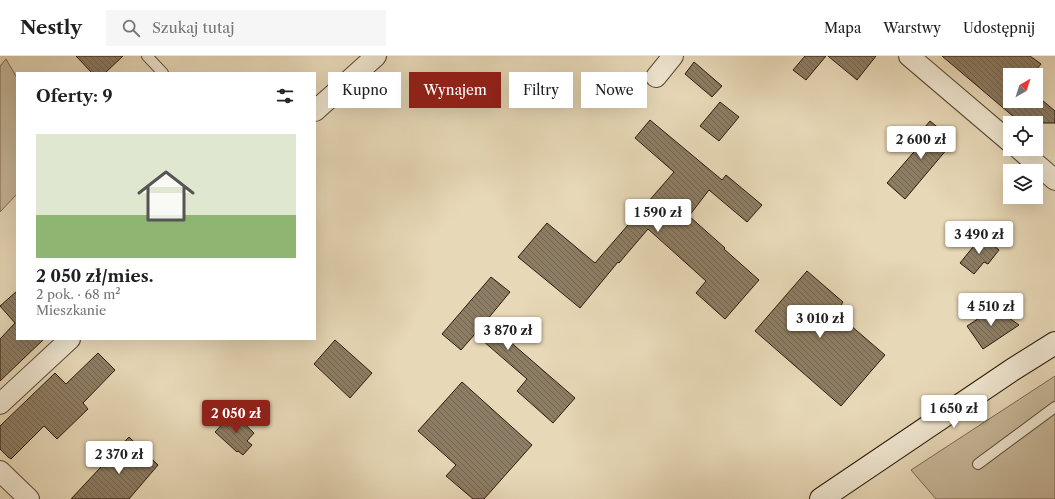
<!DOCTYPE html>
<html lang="pl">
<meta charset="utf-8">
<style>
body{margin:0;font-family:"Libre Caslon Text",serif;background:#f6f6f6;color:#202124;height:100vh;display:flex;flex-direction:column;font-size:15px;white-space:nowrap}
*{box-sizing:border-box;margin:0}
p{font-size:13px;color:#757577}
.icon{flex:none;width:22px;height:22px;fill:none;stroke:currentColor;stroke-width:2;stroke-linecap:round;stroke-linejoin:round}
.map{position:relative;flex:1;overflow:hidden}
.side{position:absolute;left:16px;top:16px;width:300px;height:268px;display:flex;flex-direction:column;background:#fff;border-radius:0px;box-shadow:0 4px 16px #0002}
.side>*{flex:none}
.hud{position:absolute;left:328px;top:16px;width:380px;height:36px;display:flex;gap:8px}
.needle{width:26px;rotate:39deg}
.fabs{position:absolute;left:1003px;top:12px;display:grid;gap:8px}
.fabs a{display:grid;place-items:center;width:40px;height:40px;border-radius:0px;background:#fff;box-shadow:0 4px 16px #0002;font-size:20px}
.price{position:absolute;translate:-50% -34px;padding:0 9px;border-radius:4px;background:#fff;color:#222;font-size:13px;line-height:26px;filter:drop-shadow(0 1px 2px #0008)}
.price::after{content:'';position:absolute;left:50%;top:24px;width:12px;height:9px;margin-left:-6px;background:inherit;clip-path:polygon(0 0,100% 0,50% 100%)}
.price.current{background:#8f2418;color:#fff}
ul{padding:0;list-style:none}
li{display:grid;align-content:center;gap:8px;height:212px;padding:0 20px}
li+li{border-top:1px solid #e0e0e0}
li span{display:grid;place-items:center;height:124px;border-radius:0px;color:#555}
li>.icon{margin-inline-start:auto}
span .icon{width:72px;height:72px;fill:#fffc;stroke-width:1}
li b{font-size:17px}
h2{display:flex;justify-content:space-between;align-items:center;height:48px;padding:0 20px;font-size:17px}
.chip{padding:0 14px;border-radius:0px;background:#fff;box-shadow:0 4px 16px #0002;font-size:14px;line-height:36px}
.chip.current{background:#8f2418;color:#fff}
header{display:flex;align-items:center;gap:24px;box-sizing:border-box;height:56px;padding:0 20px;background:#fff;border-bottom:1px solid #e0e0e0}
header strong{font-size:19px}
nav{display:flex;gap:22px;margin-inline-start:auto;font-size:14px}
.search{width:280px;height:36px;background:#f6f6f6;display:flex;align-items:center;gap:10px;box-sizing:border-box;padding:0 14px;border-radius:0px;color:#757577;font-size:15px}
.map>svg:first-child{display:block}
.grass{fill:#c7b89a;stroke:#796a52}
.building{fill:url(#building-back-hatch);stroke:#2b1b0a}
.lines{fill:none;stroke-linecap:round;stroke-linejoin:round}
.lane-casing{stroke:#5a4a35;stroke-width:12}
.street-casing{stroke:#5a4a35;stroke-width:22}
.secondary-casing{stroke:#2b1b0a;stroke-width:24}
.lane{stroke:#efe6d0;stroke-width:10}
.street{stroke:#efe6d0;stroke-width:20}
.secondary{stroke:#efe6d0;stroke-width:22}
</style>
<header>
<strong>Nestly</strong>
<div class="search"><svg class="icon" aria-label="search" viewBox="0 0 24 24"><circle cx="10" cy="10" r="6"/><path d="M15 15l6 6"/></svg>Szukaj tutaj</div>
<nav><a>Mapa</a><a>Warstwy</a><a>Udostępnij</a></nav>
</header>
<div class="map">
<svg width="1055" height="443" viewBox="0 0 1055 443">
<defs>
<pattern id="building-back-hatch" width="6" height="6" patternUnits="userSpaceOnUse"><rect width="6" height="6" fill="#8d7d64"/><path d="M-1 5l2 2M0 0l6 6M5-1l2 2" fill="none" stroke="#736651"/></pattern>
</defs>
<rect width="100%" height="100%" fill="#e7d8b7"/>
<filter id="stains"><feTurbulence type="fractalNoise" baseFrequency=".005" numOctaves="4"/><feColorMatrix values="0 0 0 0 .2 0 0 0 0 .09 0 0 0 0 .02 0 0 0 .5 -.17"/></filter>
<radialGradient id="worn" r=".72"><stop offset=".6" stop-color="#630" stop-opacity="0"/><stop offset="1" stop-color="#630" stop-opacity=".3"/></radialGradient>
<g class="grass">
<polygon points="6,3 17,22 17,138 0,156 0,10"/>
<polygon points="1055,320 1055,443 936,443 911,414"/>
</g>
<g class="building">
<polygon points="76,0 123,0 105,17 92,17"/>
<polygon points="805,0 826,0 806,24 793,14"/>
<polygon points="828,0 876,0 857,24"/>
<polygon points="942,0 1030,0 1041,8 1032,19 1010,19 1010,45 1036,45 1036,39 1055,55 1055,67 1021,67"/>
<polygon points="694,6 722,30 712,41 685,18"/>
<polygon points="720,46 739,61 719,85 700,70"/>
<polygon points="650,64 722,124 726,119 762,149 747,166 709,134 689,160 725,192 724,193 759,224 725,263 696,237 706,225 648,173 619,207 618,206 580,252 518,201 547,167 595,207 674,116 635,82"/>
<polygon points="930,65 947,79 946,80 953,86 905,143 887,127 920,89 914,84"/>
<polygon points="982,180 999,194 988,208 984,206 974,218 960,207"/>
<polygon points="807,215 843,246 836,257 885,299 841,350 755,275"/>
<polygon points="491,221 510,236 486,265 575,342 553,367 517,335 527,323 475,278 461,294 442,278"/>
<polygon points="17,235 17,283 44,283 0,325 0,283 15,267 0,250"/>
<polygon points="995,252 1019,269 983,293 967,270"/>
<polygon points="335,284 372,317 350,342 314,308"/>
<polygon points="98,297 115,314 83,347 88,353 57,383 44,370 11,403 8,401 0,393 0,370 55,317 66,328"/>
<polygon points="462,326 532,389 484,443 473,443 446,420 456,409 418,375"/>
<polygon points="233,357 254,377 247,385 252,389 243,399 238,395 237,396 215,376"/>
<polygon points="129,381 158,409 129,443 71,443"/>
</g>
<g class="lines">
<defs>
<g id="lane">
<polyline points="147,0 163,17"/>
<polyline points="978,408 1055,351"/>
</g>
<g id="street">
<polyline points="909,0 1010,86"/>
<polyline points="656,21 673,0"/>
<polyline points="315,55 376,0"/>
<polyline points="1019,93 1055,124"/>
<polyline points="0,348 70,283"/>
<polyline points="0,415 29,443"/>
</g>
<polyline id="secondary" points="821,443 1012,314 1055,287"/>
</defs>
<use href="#lane" class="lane-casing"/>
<use href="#street" class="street-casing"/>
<use href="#secondary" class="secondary-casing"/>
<use href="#lane" class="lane"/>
<use href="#street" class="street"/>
<use href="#secondary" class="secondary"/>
</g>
<rect width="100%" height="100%" filter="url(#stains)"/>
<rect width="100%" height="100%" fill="url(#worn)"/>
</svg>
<div class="fabs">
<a><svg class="needle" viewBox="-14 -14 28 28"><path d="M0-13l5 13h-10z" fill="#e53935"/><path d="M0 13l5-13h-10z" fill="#757577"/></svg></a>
<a><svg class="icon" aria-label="locate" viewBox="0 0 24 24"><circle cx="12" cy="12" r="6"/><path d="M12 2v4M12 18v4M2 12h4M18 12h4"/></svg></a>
<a><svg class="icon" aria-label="layers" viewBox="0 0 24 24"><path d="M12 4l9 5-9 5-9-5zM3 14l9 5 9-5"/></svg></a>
</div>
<b class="price" style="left:921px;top:104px">2 600 zł</b>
<b class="price" style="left:658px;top:177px">1 590 zł</b>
<b class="price" style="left:979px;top:199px">3 490 zł</b>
<b class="price" style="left:991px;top:271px">4 510 zł</b>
<b class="price" style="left:820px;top:283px">3 010 zł</b>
<b class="price" style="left:508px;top:295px">3 870 zł</b>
<b class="price" style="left:954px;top:373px">1 650 zł</b>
<b class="price current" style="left:236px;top:378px">2 050 zł</b>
<b class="price" style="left:119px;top:419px">2 370 zł</b>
<div class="hud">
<a class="chip">Kupno</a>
<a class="chip current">Wynajem</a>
<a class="chip">Filtry</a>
<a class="chip">Nowe</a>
</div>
<section class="side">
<h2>Oferty: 9<svg class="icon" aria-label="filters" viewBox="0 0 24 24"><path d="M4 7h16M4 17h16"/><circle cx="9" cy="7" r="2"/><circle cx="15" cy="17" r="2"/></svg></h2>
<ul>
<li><span style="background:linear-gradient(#dfe7d0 65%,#8fb573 0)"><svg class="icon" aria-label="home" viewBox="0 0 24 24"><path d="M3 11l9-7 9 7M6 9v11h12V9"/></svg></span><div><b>2 050 zł/mies.</b><p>2 pok. · 68 m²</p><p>Mieszkanie</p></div></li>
</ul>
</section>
</div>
